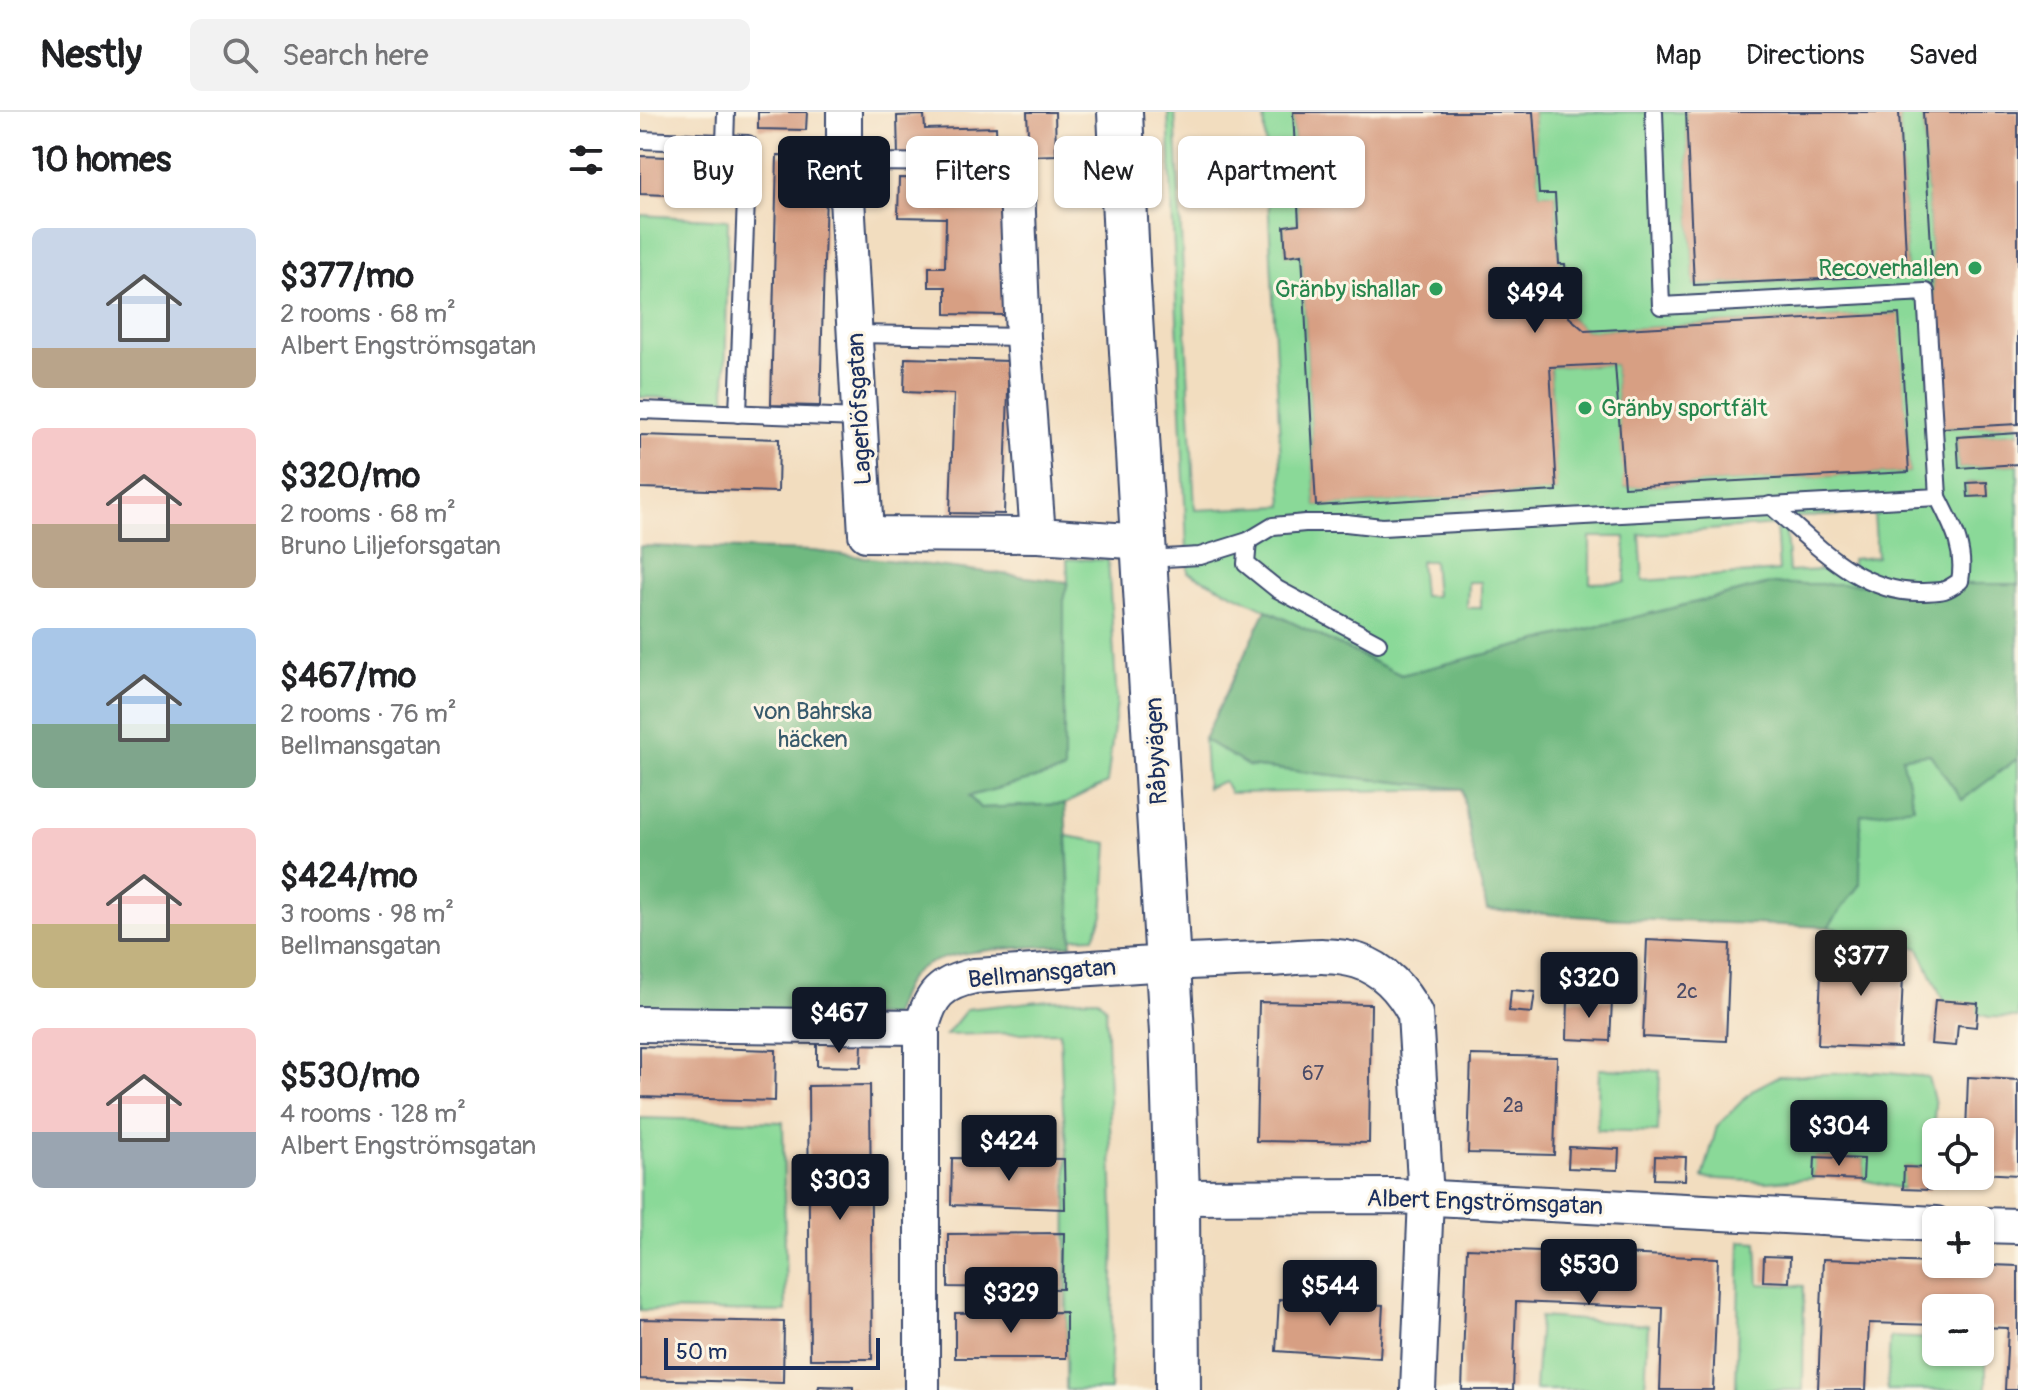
<!DOCTYPE html>
<meta charset="utf-8">
<style>
body{margin:0;font-family:Pangolin,sans-serif;background:#f2f2f2;color:#202124;height:100vh;display:flex;flex-direction:column;font-size:30px;white-space:nowrap}
*{box-sizing:border-box;margin:0}
p{font-size:26px;color:#757577}
.icon{flex:none;width:44px;height:44px;fill:none;stroke:currentColor;stroke-width:2;stroke-linecap:round;stroke-linejoin:round}
.map{position:relative;flex:1;overflow:hidden}
.sheet{display:flex;flex-direction:column;background:#fff;width:640px}
.sheet>*{flex:none}
.banner{position:absolute;left:24px;top:24px;width:760px;height:72px;display:flex;gap:16px}
.fabs{position:absolute;left:1282px;top:1006px;display:grid;gap:16px}
.fabs a{display:grid;place-items:center;width:72px;height:72px;border-radius:12px;background:#fff;box-shadow:0 2px 6px #0004;font-size:40px}
.scale{position:absolute;left:24px;bottom:20px;width:216px;box-sizing:border-box;padding-left:8px;border:4px solid #1b2f5e;border-top:0;font-size:22px;line-height:28px;white-space:nowrap;color:#1b2f5e;-webkit-text-stroke:6px #fcf5e5;paint-order:stroke}
.price{position:absolute;translate:-50% -68px;padding:0 18px;border-radius:8px;background:#111827;color:#fff;font-size:26px;line-height:52px;filter:drop-shadow(0 2px 4px #0008)}
.price::after{content:'';position:absolute;left:50%;top:48px;width:24px;height:18px;margin-left:-12px;background:inherit;clip-path:polygon(0 0,100% 0,50% 100%)}
.price.active{background:#222;color:#fff}
ul{padding:0;list-style:none}
li{display:flex;align-items:center;gap:24px;height:200px;padding:0 32px}
li span{display:grid;place-items:center;flex:none;width:224px;height:160px;border-radius:12px;color:#555}
li>.icon{margin-inline-start:auto}
span .icon{width:96px;height:96px;fill:#fffc;stroke-width:1}
li b{font-size:34px}
h2{display:flex;justify-content:space-between;align-items:center;height:96px;padding:0 32px;font-size:34px}
.chip{padding:0 28px;border-radius:12px;background:#fff;box-shadow:0 2px 6px #0004;font-size:28px;line-height:72px}
.chip.active{background:#111827;color:#fff}
header{display:flex;align-items:center;gap:48px;box-sizing:border-box;height:112px;padding:0 40px;background:#fff;border-bottom:2px solid #e0e0e0}
header strong{font-size:38px}
nav{display:flex;gap:44px;margin-inline-start:auto;font-size:28px}
.search{width:560px;height:72px;background:#f2f2f2;display:flex;align-items:center;gap:20px;box-sizing:border-box;padding:0 28px;border-radius:12px;color:#757577;font-size:30px}
main{display:flex;flex:1;min-height:0}
.map>svg:first-child{display:block}
.green{fill:#8ad998;stroke:#52847b;stroke-width:2;fill-rule:evenodd}
.forest{fill:#6fb980;stroke:#45746f;stroke-width:2}
.building{fill:#d79f83}
.lines{fill:none;stroke-linecap:round;stroke-linejoin:round}
.lane-casing{stroke:#3b496d;stroke-width:20}
.street-casing{stroke:#3b496d;stroke-width:38}
.secondary-casing{stroke:#3b496d;stroke-width:48}
.lane{stroke:#fff;stroke-width:16}
.street{stroke:#fff;stroke-width:34}
.secondary{stroke:#fff;stroke-width:44}
.leisure-dot{fill:#2e9e5b;stroke:#fcf5e5;stroke-width:3}
.labels{text-anchor:middle;stroke-width:6;stroke-linejoin:round;paint-order:stroke}
.number-label{font-size:20px;fill:#4a4b67}
.leisure-label{font-size:24px;fill:#27864d;stroke:#fcf5e5;text-anchor:end}
.street-label{font-size:24px;fill:#1b2f5e;stroke:#fcf5e5}
.park-label{font-size:24px;fill:#375a6c;stroke:#fcf5e5}
</style>
<header>
<strong>Nestly</strong>
<div class="search"><svg class="icon" aria-label="search" viewBox="0 0 24 24"><circle cx="10" cy="10" r="6"/><path d="M15 15l6 6"/></svg>Search here</div>
<nav><a>Map</a><a>Directions</a><a>Saved</a></nav>
</header>
<main>
<section class="sheet">
<h2>10 homes<svg class="icon" aria-label="filters" viewBox="0 0 24 24"><path d="M4 7h16M4 17h16"/><circle cx="9" cy="7" r="2"/><circle cx="15" cy="17" r="2"/></svg></h2>
<ul>
<li><span style="background:linear-gradient(#c9d6e8 75%,#b9a48a 0)"><svg class="icon" aria-label="home" viewBox="0 0 24 24"><path d="M3 11l9-7 9 7M6 9v11h12V9"/></svg></span><div><b>$377/mo</b><p>2 rooms · 68 m²</p><p>Albert Engströmsgatan</p></div></li>
<li><span style="background:linear-gradient(#f6c9c9 60%,#b9a48a 0)"><svg class="icon" aria-label="home" viewBox="0 0 24 24"><path d="M3 11l9-7 9 7M6 9v11h12V9"/></svg></span><div><b>$320/mo</b><p>2 rooms · 68 m²</p><p>Bruno Liljeforsgatan</p></div></li>
<li><span style="background:linear-gradient(#a9c7e8 60%,#7fa58c 0)"><svg class="icon" aria-label="home" viewBox="0 0 24 24"><path d="M3 11l9-7 9 7M6 9v11h12V9"/></svg></span><div><b>$467/mo</b><p>2 rooms · 76 m²</p><p>Bellmansgatan</p></div></li>
<li><span style="background:linear-gradient(#f6c9c9 60%,#c2b280 0)"><svg class="icon" aria-label="home" viewBox="0 0 24 24"><path d="M3 11l9-7 9 7M6 9v11h12V9"/></svg></span><div><b>$424/mo</b><p>3 rooms · 98 m²</p><p>Bellmansgatan</p></div></li>
<li><span style="background:linear-gradient(#f6c9c9 65%,#9aa5b1 0)"><svg class="icon" aria-label="home" viewBox="0 0 24 24"><path d="M3 11l9-7 9 7M6 9v11h12V9"/></svg></span><div><b>$530/mo</b><p>4 rooms · 128 m²</p><p>Albert Engströmsgatan</p></div></li>
</ul>
</section>
<div class="map">
<svg width="1378" height="1278" viewBox="0 0 1378 1278">
<rect width="100%" height="100%" fill="#fcf5e5"/>
<filter id="ink" filterUnits="userSpaceOnUse"><feTurbulence type="fractalNoise" baseFrequency=".0125" numOctaves="2"/><feDisplacementMap in="SourceGraphic" scale="16" xChannelSelector="R" yChannelSelector="G"/><feConvolveMatrix kernelMatrix="1 2 1 2 8 2 1 2 1" color-interpolation-filters="sRGB"/></filter>
<filter id="wash" filterUnits="userSpaceOnUse"><feTurbulence type="fractalNoise" baseFrequency=".006" numOctaves="4" result="noise"/><feDisplacementMap in="SourceGraphic" scale="32" xChannelSelector="R" yChannelSelector="G"/><feGaussianBlur stdDeviation="1.8" result="paint"/><feColorMatrix in="noise" values="0 0 0 0 0 0 0 0 0 0 0 0 0 0 0 0 0 1.4 0 .05"/><feComposite in="paint" operator="in"/></filter>
<g filter="url(#wash)">
<rect width="100%" height="100%" fill="#f2ddbf"/>
<g class="green">
<path d="M528,0H535L555,398L643,394L624,0H653L659,112L645,114L646,143L662,142L676,394L916,379L910,255L975,252L985,375L1269,360L1258,202L945,219L929,205L925,152H919L915,82H899L893,0H1046L1054,173L1267,163L1259,0H1283L1302,316L1378,312V321L1317,325L1319,356L1378,352V472H1130L761,563L548,460ZM1346,370L1347,384H1328L1327,371ZM1234,401L1237,445L1212,447V456L1149,460L1145,406ZM1136,413L1139,459L1003,469L1000,423ZM950,425H985V470L950,471ZM780,449H793L796,484H783ZM828,470H841V496H827Z"/>
<polygon points="0,103 88,108 85,288 0,285"/>
<polygon points="427,447 468,448 477,590 467,671 425,692 340,696 329,684 424,659 424,484 428,470"/>
<polygon points="564,627 608,654 823,677 590,681 584,669 567,676"/>
<polygon points="1290,642 1322,687 1378,646 1378,906 1349,905 1305,893 1279,836 1188,815 1220,772 1220,703 1262,645"/>
<polygon points="427,724 468,731 463,803 454,825 432,826"/>
<polygon points="458,887 466,896 474,1128 470,1278 426,1278 427,1029 423,997 420,920 306,923 327,897 409,888"/>
<polygon points="959,957 1020,959 1018,1020 957,1018"/>
<polygon points="1237,960 1288,965 1295,992 1291,1056 1265,1055 1263,1077 1223,1068 1224,1047 1176,1045 1174,1066 1127,1070 1063,1066 1077,1014 1114,977 1139,964"/>
<polygon points="0,1006 143,1010 146,1200 0,1198"/>
<polygon points="1100,1129 1117,1130 1119,1172 1164,1174 1163,1278 1096,1278"/>
<polygon points="900,1205 1008,1213 1005,1278 895,1278"/>
<polygon points="1250,1225 1296,1227 1296,1240 1340,1240 1340,1228 1346,1229 1346,1278 1247,1278"/>
</g>
<g class="forest">
<path d="M0,434L173,439L428,470L424,484V659L329,684L340,696L425,692L432,833C393,836 296,834 271,864C262,875 258,891 253,904L0,898Z"/>
<polygon points="1130,472 1378,472 1378,646 1322,688 1290,642 1262,645 1274,695 1221,703 1220,772 1188,815 964,806 847,798 832,736 822,677 608,654 564,627 626,498 761,563"/>
</g>
<g id="blocks">
<g class="building">
<polygon points="118,0 167,0 166,18 118,17"/>
<polygon points="387,0 415,0 416,43 389,44"/>
<polygon points="653,0 893,0 899,82 915,82 919,152 925,152 929,205 945,219 1259,202 1269,360 984,375 975,252 910,255 917,379 676,394 662,142 646,144 644,114 659,112"/>
<polygon points="1046,0 1259,0 1267,163 1054,173"/>
<polygon points="1283,0 1378,0 1378,312 1302,316"/>
<polygon points="284,3 285,17 356,15 357,42 258,45 257,4"/>
<polygon points="137,43 187,44 180,294 131,293"/>
<polygon points="0,44 57,46 56,84 0,82"/>
<polygon points="259,66 349,68 349,70 366,71 364,203 306,202 306,175 289,175 289,155 305,155 306,106 258,105"/>
<polygon points="265,246 369,249 364,402 310,401 314,282 264,280"/>
<polygon points="1378,321 1378,352 1319,356 1317,325"/>
<polygon points="0,323 139,327 138,380 0,376"/>
<polygon points="1347,370 1348,384 1328,385 1327,371"/>
<polygon points="1007,828 1090,832 1086,929 1003,925"/>
<polygon points="1182,835 1264,839 1260,936 1178,933"/>
<polygon points="871,878 895,880 892,901 869,899"/>
<polygon points="928,887 972,889 970,929 927,927"/>
<polygon points="1295,888 1338,891 1336,915 1318,913 1316,934 1291,932"/>
<polygon points="619,890 731,892 729,1031 616,1029"/>
<polygon points="177,931 222,932 221,955 177,954"/>
<polygon points="0,934 136,938 135,989 0,985"/>
<polygon points="831,943 917,945 914,1043 828,1041"/>
<polygon points="1328,965 1378,968 1378,1063 1340,1061 1340,1020 1326,1020"/>
<polygon points="230,973 232,1247 170,1247 168,974"/>
<polygon points="929,1035 979,1037 978,1058 928,1056"/>
<polygon points="1015,1044 1046,1045 1045,1068 1014,1067"/>
<polygon points="1175,1045 1224,1047 1223,1068 1174,1066"/>
<polygon points="312,1046 424,1047 425,1097 311,1093"/>
<polygon points="1264,1055 1291,1056 1290,1078 1263,1077"/>
<polygon points="424,1121 423,1177 308,1175 308,1122"/>
<polygon points="827,1136 1078,1146 1073,1278 1020,1278 1023,1196 876,1190 873,1278 822,1278"/>
<polygon points="1124,1144 1150,1145 1149,1170 1123,1169"/>
<polygon points="1183,1147 1378,1154 1378,1278 1365,1278 1368,1216 1340,1215 1340,1196 1296,1196 1296,1213 1229,1211 1226,1278 1178,1278"/>
<polygon points="639,1187 743,1193 740,1246 636,1239"/>
<polygon points="426,1200 426,1246 315,1246 315,1201"/>
<polygon points="0,1207 144,1210 143,1271 0,1267"/>
<polygon points="179,1274 213,1275 213,1278 178,1278"/>
</g>
</g>
</g>
<g filter="url(#ink)">
<use href="#blocks" fill-opacity="0" stroke="#3b496d" stroke-width="2"/>
<g class="lines">
<defs>
<g id="lane">
<polyline points="0,28 108,32 98,302"/>
<polyline points="85,32 86,0"/>
<polyline points="205,50 376,51"/>
<polyline points="215,222 383,225"/>
<polyline points="0,298 219,306"/>
<path d="M1130,393C1174,430 1218,481 1280,480C1302,479 1303,481 1320,469C1326,437 1312,413 1298,385"/>
<polyline points="608,429 606,452 637,477 738,531"/>
<polyline points="507,447 560,444 608,429 633,414 665,411 706,411 742,415 1298,385 1286,180 1021,194 1014,0"/>
</g>
<g id="street">
<polyline points="204,0 204,33 226,422 398,423 505,430"/>
<polyline points="376,51 383,225 398,423"/>
<polyline points="0,912 282,915"/>
<polyline points="537,1085 756,1084 1296,1112"/>
<polyline points="1340,1113 1378,1114"/>
<path d="M282,1278V915C290,883 301,871 334,864C432,858 530,849 627,847C656,846 690,840 718,849C744,857 763,879 775,902L786,1086L778,1278"/>
</g>
<polyline id="secondary" points="480,0 488,171 532,921 537,1085 538,1278"/>
</defs>
<use href="#lane" class="lane-casing"/>
<use href="#street" class="street-casing"/>
<use href="#secondary" class="secondary-casing"/>
<use href="#lane" class="lane"/>
<use href="#street" class="street"/>
<use href="#secondary" class="secondary"/>
</g>
</g>
<g class="leisure-dot">
<circle cx="1335" cy="156" r="8"/>
<circle cx="796" cy="177" r="8"/>
<circle cx="945" cy="296" r="8"/>
</g>
<g class="labels">
<g class="number-label">
<text x="1047" y="886">2c</text>
<text x="673" y="968">67</text>
<text x="873" y="1000">2a</text>
</g>
<g class="leisure-label">
<text x="1319" y="164">Recoverhallen</text>
<text x="780" y="185">Gränby ishallar</text>
<text x="961" y="304" text-anchor="start">Gränby sportfält</text>
</g>
<g class="street-label">
<text transform="translate(219 297) rotate(-93)" y="8">Lagerlöfsgatan</text>
<text transform="translate(516 639) rotate(-93)" y="8">Råbyvägen</text>
<text transform="translate(402 861) rotate(-5)" y="8">Bellmansgatan</text>
<text transform="translate(845 1090) rotate(2)" y="8">Albert Engströmsgatan</text>
</g>
<g class="park-label">
<text x="173" y="607">von Bahrska<tspan x="173" dy="28">häcken</tspan></text>
</g>
</g>
</svg>
<div class="fabs">
<a><svg class="icon" aria-label="locate" viewBox="0 0 24 24"><circle cx="12" cy="12" r="6"/><path d="M12 2v4M12 18v4M2 12h4M18 12h4"/></svg></a>
<a>+</a>
<a>−</a>
</div>
<div class="scale">50 m</div>
<b class="price" style="left:895px;top:223px">$494</b>
<b class="price active" style="left:1221px;top:886px">$377</b>
<b class="price" style="left:949px;top:908px">$320</b>
<b class="price" style="left:199px;top:943px">$467</b>
<b class="price" style="left:1199px;top:1056px">$304</b>
<b class="price" style="left:369px;top:1071px">$424</b>
<b class="price" style="left:200px;top:1110px">$303</b>
<b class="price" style="left:949px;top:1195px">$530</b>
<b class="price" style="left:690px;top:1216px">$544</b>
<b class="price" style="left:371px;top:1223px">$329</b>
<div class="banner">
<a class="chip">Buy</a>
<a class="chip active">Rent</a>
<a class="chip">Filters</a>
<a class="chip">New</a>
<a class="chip">Apartment</a>
</div>
</div>
</main>
